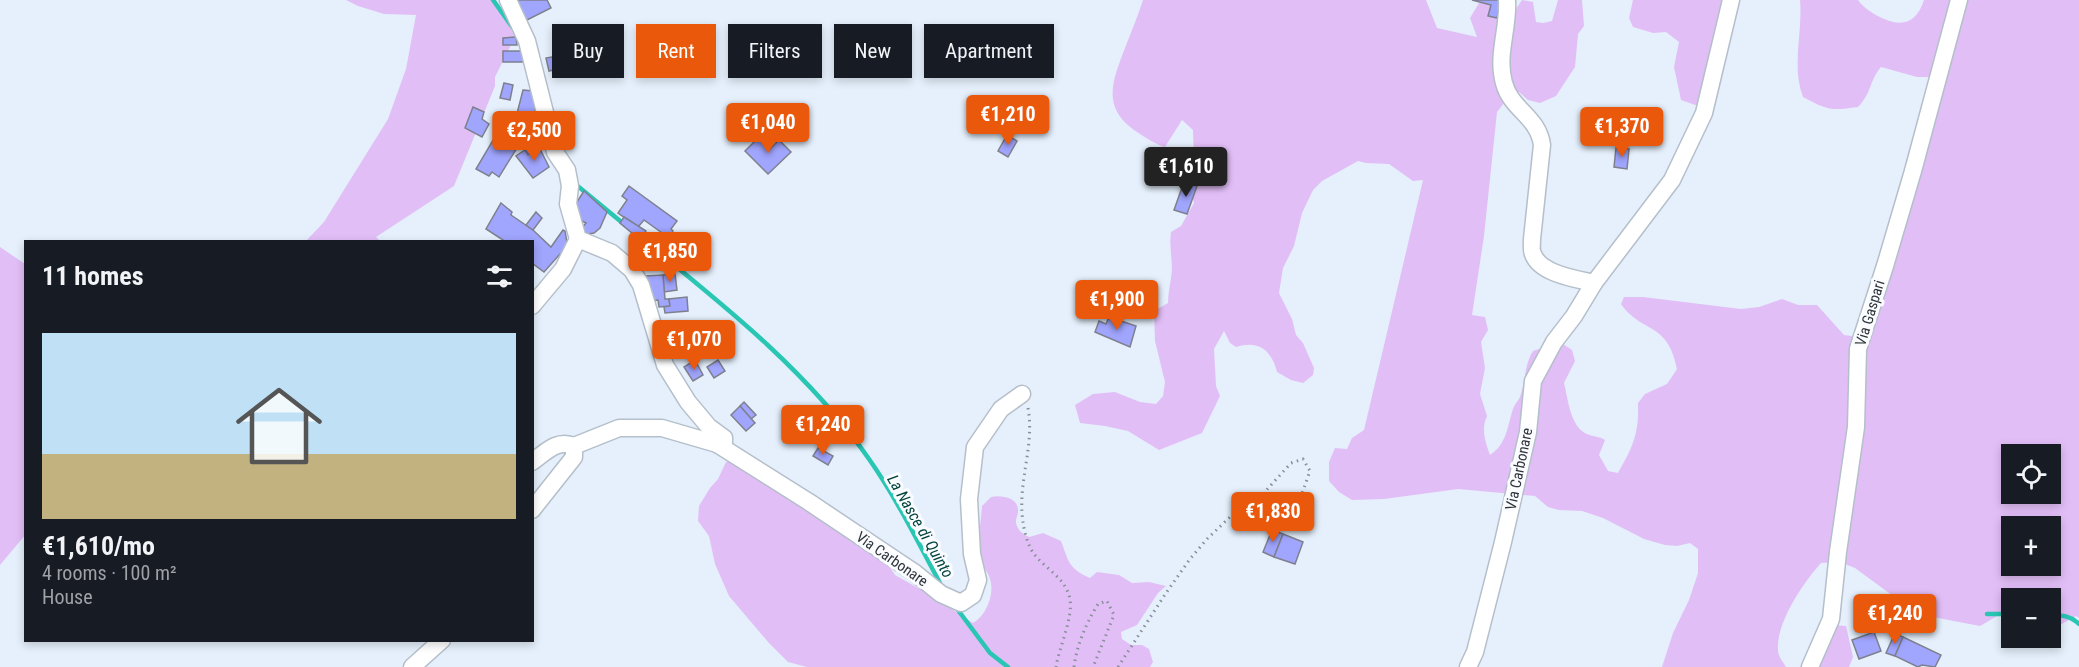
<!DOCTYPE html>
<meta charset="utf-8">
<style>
body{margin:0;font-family:"Roboto Condensed",sans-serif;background:#20242c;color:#f1f3f6;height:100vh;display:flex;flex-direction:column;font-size:22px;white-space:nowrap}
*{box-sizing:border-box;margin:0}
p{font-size:20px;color:#9ea1a6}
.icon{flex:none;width:33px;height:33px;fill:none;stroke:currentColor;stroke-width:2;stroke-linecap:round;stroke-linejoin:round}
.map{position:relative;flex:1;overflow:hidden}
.details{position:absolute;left:24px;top:240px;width:510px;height:402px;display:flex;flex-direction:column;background:#171b24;border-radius:0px;box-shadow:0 3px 9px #0003}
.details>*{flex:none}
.banner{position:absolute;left:552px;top:24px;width:570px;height:54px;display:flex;gap:12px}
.fabs{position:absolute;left:2001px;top:444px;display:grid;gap:12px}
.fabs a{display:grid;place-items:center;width:60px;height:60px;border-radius:0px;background:#171b24;box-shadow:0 3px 9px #0003;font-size:30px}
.price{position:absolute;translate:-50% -51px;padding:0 14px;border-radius:6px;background:#ea580c;color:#fff;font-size:20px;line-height:39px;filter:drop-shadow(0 2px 3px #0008)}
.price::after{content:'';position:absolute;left:50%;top:36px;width:18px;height:14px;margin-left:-9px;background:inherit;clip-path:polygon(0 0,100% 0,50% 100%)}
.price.on{background:#222;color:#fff}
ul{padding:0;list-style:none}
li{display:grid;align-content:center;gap:12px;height:318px;padding:0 18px}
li+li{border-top:2px solid #363941}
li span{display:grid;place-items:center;height:186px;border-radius:0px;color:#555}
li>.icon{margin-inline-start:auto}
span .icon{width:108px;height:108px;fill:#fffc;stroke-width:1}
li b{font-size:26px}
h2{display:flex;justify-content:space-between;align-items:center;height:72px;padding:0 18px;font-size:26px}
.tag{padding:0 21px;border-radius:0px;background:#171b24;box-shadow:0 3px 9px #0003;font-size:21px;line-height:54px}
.tag.on{background:#ea580c;color:#fff}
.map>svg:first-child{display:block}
.green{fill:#e2bef7;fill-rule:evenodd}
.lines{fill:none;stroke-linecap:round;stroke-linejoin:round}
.stream{stroke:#2ac6b4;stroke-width:4.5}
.building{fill:#a0a5fd;stroke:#7f808e;stroke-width:1.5}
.minor-casing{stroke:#b4bfca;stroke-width:19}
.path{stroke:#878f97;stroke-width:3;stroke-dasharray:1.5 4.5;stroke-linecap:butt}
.minor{stroke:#fff;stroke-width:16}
.labels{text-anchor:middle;stroke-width:6;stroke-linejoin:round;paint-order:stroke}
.street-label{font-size:15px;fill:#2f3438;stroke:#fafcff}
.water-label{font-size:16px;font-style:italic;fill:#00443d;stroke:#fafcff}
</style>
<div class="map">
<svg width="2079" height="667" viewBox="0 0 2079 667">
<rect width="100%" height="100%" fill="#e5f0fc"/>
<g class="green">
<polygon points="346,0 496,0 515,37 495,77 495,86 454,186 376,237 380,241 305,242 324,222 388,119 406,69 416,15 384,14 358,6"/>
<path d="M1143,0H1426L1437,28L1477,37L1470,18L1479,3C1497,3 1497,11 1505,25L1514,21L1516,9L1522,0L1533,2L1536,22L1543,23L1552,21L1558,0H1582L1584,26L1578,34L1575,67L1556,96L1540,103L1528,100L1519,92L1511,94L1497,112L1484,236L1472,315L1485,317L1488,330L1481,342L1485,368L1480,394L1487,416C1481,429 1485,441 1490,455C1507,444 1507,427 1513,409C1514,405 1518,401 1520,397C1526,381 1524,365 1533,351L1560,342L1572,350L1575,361L1564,383C1568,398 1570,427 1587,434C1594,437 1599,436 1605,440L1599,455L1608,471L1618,473C1633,447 1639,434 1638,403L1645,394L1667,384L1677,369C1668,321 1642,334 1621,304L1624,297H1643L1741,309L1759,307L1782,299L1798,305H1817L1844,335L1865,338L1939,80L1929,77H1917L1881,67C1869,81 1872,93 1858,107C1831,111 1827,110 1803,97C1791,65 1803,33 1800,0H1858C1862,6 1869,11 1876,15C1898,27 1915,27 1924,0H2079V618L2076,616L2051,630L2050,598H2012L2011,608L1980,626L1933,617L1904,604L1855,568L1840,562L1821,563C1803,583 1776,623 1778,650C1778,656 1783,662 1786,667H1662L1673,633L1689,600L1698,573V549L1690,543L1677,546L1665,545L1644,539L1603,518L1582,511L1559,510L1548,507L1535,496L1458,489L1384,499L1352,500L1339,492L1329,481V462L1335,448L1347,449L1352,438L1364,430L1423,180L1413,181L1389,164L1366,163L1358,161L1322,181L1313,190L1302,213L1294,246L1283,268L1279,293L1292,319L1296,335L1303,343L1314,368L1313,375L1303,383L1291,380L1277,372C1271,349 1258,340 1236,347L1230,343L1224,331L1214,349L1216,386L1220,396L1202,433L1159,450L1128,431L1105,426L1080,423L1075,405L1093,394L1115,392L1140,402L1156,404L1163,396L1165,382L1155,341L1154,311L1168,303C1168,292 1171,281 1172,270C1172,257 1169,245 1171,232L1181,226L1194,203L1190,186L1194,163L1193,130L1182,120L1165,147C1155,144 1146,138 1137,132C1101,108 1112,82 1125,48C1131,32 1138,16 1143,0ZM2012,454H2050V494H2012ZM2012,526H2050V566H2012Z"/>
<polygon points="1633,0 1738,0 1701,107 1681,100 1674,67 1679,42 1666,32 1653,33 1633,27 1629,18"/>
<polygon points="0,247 25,264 26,534 0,565"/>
<path d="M726,462H733L882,555L895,575L918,588L937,594L950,608L973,623C986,616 995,594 990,579C988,571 981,566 980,558C977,541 981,523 982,506L991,497C1000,495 1017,497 1018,509C1019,514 1015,519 1016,523C1018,531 1023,534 1029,537L1043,533L1061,541C1069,562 1068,568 1090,578L1097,572L1119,575L1132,583L1149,582L1166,586L1158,593L1137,625L1121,632L1122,639L1131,645H1142L1149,649L1153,662L1150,667H807L788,662L769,643L729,596L715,564L709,536L698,521L699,506L710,488L718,479Z"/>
<polygon points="1831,625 1846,626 1853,657 1849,667 1800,667 1815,649"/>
</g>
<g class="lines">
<g class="stream">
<polyline points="493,0 513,28"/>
<polyline points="574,183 625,225"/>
<path d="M636,234C720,302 807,370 869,459C897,499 919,544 942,587"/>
<polyline points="955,606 990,653 1008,667"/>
<polyline points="1987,614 2012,614"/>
<path d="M2050,615C2062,615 2071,616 2079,624"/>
</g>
</g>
<g class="building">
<polygon points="514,0 547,0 551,8 525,21"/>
<polygon points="1472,0 1501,0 1497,18 1488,16 1491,5"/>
<polygon points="516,37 517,45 503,45 503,38"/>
<rect x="503" y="51" width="21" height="11"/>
<polygon points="568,54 571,66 549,71 546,58"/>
<polygon points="504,83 513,85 510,100 500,98"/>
<polygon points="523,90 533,91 539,147 528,155 520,143 499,177 492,172 489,176 476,169 499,130 511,137"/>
<polygon points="473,107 484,112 482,119 489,124 482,137 465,128"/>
<polygon points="1007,135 1017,141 1008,157 998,151"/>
<polygon points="759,137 770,149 779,140 791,152 768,174 745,151"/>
<polygon points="539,147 549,167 533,178 516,156 525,150 528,155"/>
<polygon points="1616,148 1629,149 1627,169 1614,167"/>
<polygon points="1184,182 1197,186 1187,214 1174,210"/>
<polygon points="629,186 677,221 671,229 673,231 669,238 644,220 638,227 618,213 627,200 622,196"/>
<polygon points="584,191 607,212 600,228 594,233 588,234 580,230 586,223 575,217 575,205"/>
<polygon points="501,203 512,212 511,215 533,230 551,247 563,230 565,231 567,243 561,255 560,254 544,272 532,263 532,242 506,242 486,229"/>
<polygon points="536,212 542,218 533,230 526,225"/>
<polygon points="624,217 646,231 639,239 620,223"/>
<polygon points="675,274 677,290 664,292 663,275"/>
<polygon points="663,275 665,299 669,299 670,306 659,307 658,300 647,301 645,276"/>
<polygon points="687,297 688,311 665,313 664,307 670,306 669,299"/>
<polygon points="1109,317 1136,326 1130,347 1095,332 1099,321 1106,324"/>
<polygon points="695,360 703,375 693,381 684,367"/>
<polygon points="718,360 725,371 714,378 707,367"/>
<polygon points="744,402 756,415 751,419 740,406"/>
<polygon points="740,406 755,423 746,431 731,415"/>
<polygon points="818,448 833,456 828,465 813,456"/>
<polygon points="1272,530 1283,534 1274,557 1263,552"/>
<polygon points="1283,534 1303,542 1295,564 1274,557"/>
<polygon points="1874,632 1881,651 1859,659 1852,640"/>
<polygon points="1895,633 1903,637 1895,656 1886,653"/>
<polygon points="1903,637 1941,655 1935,667 1922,665 1918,667 1895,656"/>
</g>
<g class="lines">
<defs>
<g id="minor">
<polyline points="508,0 527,41 555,152 567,170 570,186 568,204 578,239 612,253 632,270 641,285 665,365 688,402 709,427 724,438 724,442 717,444"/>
<path d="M1507,0C1509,28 1496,55 1504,83C1511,110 1538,116 1542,145L1532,239C1532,244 1531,251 1533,254C1540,274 1577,279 1594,283"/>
<polyline points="532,306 563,269 578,239"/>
<polyline points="574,446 619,428 662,428 717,444 809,502 915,573 941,594 961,603 973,595 978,580 972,554 969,499 975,447 1001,409 1022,394"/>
<path d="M532,462C546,452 557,439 574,446V457L532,510"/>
<polyline points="412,667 442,640"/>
<polyline points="1468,667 1475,652 1503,542 1528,432 1533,381 1554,342 1574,316 1594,283 1672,180 1704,113 1731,0"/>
<polyline points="1810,667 1831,619 1838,552 1856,427 1858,349 1885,266 1913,171 1959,0"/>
</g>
</defs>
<use href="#minor" class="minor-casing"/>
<g class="path">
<path d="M1028,408C1035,446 1017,483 1023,522C1024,529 1026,538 1029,545C1037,566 1065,574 1070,599C1073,619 1059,647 1056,667"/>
<path d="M1074,667C1077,644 1086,624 1098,604L1107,601L1114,615L1093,667"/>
<polyline points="1118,667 1166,593 1190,559 1207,539 1230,517 1262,495 1291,463 1303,459 1310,471 1290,527"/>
</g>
<use href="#minor" class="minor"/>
</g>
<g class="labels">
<g class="street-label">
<text transform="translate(1870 313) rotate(-73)" y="5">Via Gaspari</text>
<text transform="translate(1519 469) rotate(-78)" y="5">Via Carbonare</text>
<text transform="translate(892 559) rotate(35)" y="5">Via Carbonare</text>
</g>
<g class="water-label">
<text transform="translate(921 526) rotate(60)" y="6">La Nasce di Quinto</text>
</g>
</g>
</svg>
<div class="fabs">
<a><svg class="icon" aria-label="locate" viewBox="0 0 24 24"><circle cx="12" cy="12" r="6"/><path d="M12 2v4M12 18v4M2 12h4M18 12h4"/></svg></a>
<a>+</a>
<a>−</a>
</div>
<b class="price" style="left:1008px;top:146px">€1,210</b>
<b class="price" style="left:768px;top:154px">€1,040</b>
<b class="price" style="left:1622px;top:158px">€1,370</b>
<b class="price" style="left:534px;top:162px">€2,500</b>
<b class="price on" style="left:1186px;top:198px">€1,610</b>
<b class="price" style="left:670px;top:283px">€1,850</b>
<b class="price" style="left:1117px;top:331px">€1,900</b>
<b class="price" style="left:694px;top:371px">€1,070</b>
<b class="price" style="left:823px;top:456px">€1,240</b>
<b class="price" style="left:1273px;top:543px">€1,830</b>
<b class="price" style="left:1895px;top:645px">€1,240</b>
<div class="banner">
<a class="tag">Buy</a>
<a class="tag on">Rent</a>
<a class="tag">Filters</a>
<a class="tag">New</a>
<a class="tag">Apartment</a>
</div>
<section class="details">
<h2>11 homes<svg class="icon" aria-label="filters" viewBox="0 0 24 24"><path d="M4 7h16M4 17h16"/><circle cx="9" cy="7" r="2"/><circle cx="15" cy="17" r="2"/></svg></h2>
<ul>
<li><span style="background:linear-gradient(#bfe0f5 65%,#c2b280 0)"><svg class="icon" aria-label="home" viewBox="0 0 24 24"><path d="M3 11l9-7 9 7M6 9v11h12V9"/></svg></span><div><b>€1,610/mo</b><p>4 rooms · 100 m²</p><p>House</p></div></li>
</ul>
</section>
</div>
